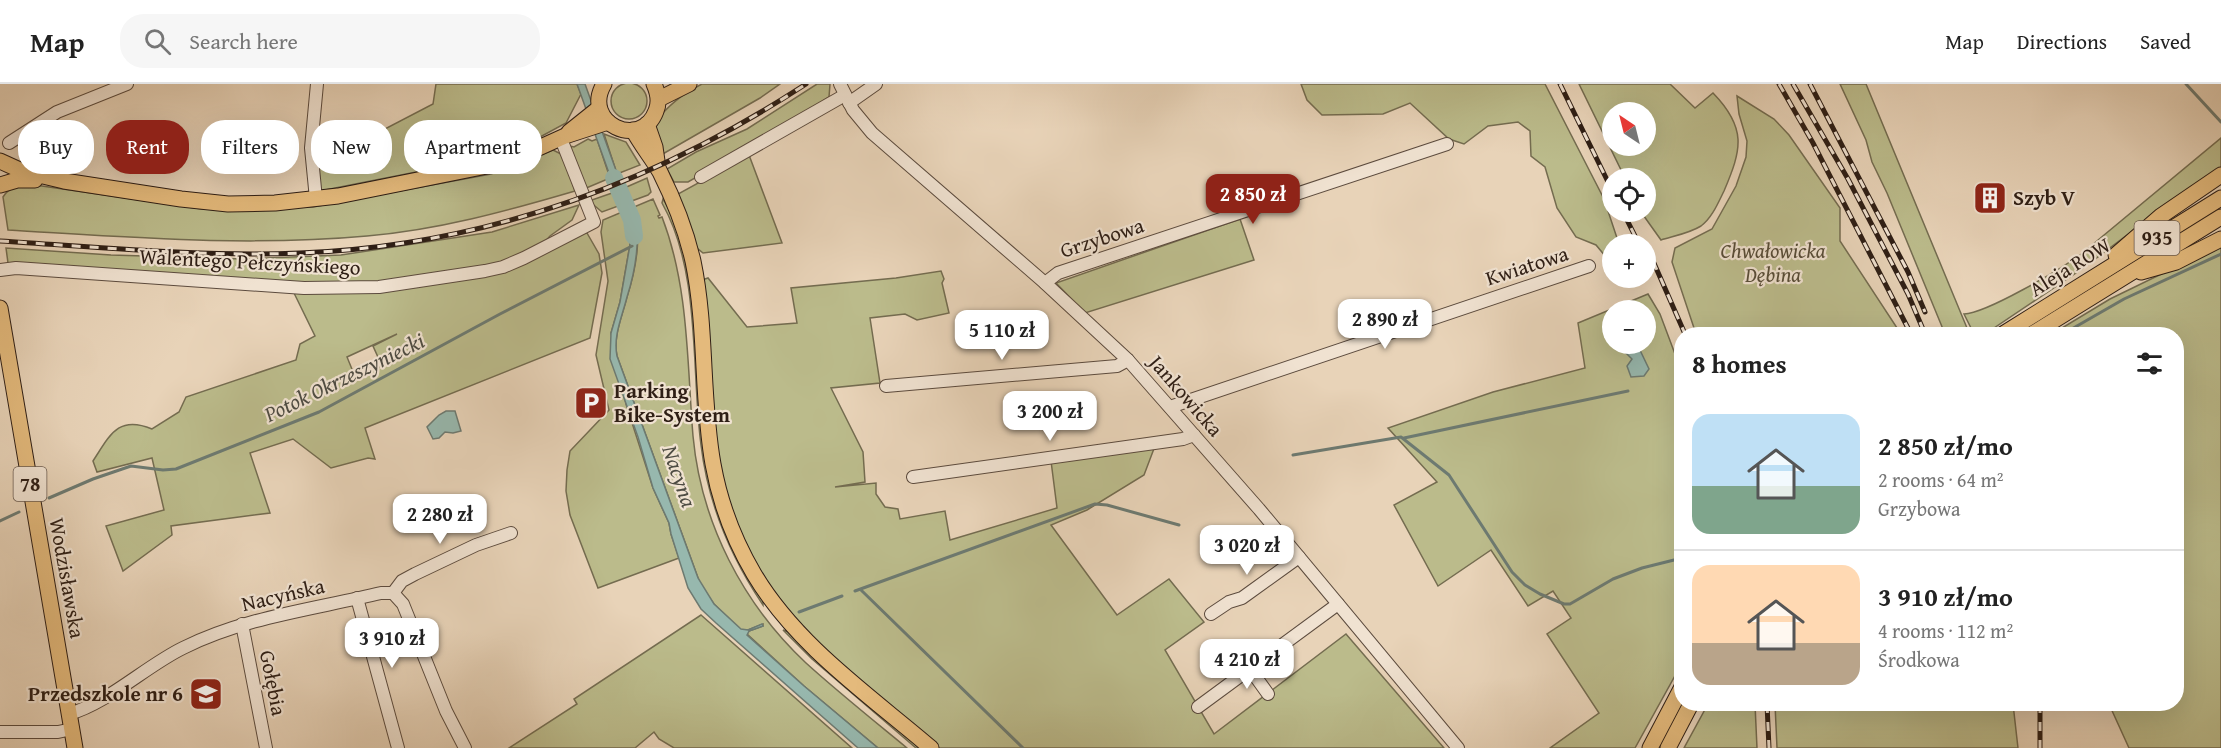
<!DOCTYPE html>
<meta charset="utf-8">
<style>
body{margin:0;font-family:"Gentium Book Plus",serif;background:#f6f6f6;color:#222;height:100vh;display:flex;flex-direction:column;font-size:22px;white-space:nowrap}
*{box-sizing:border-box;margin:0}
p{font-size:20px;color:#767676}
.icon{flex:none;width:33px;height:33px;fill:none;stroke:currentColor;stroke-width:2;stroke-linecap:round;stroke-linejoin:round}
.map{position:relative;flex:1;overflow:hidden}
.drawer{position:absolute;left:1674px;top:243px;width:510px;height:384px;display:flex;flex-direction:column;background:#fff;border-radius:24px;box-shadow:0 6px 24px #0002}
.drawer>*{flex:none}
.top-card{position:absolute;left:18px;top:36px;width:570px;height:54px;display:flex;gap:12px}
.needle{width:39px;rotate:325deg}
.buttons{position:absolute;left:1602px;top:18px;display:grid;gap:12px}
.buttons a{display:grid;place-items:center;width:54px;height:54px;border-radius:50%;background:#fff;box-shadow:0 6px 24px #0002;font-size:30px}
.price{position:absolute;translate:-50% -51px;padding:0 14px;border-radius:12px;background:#fff;color:#222;font-size:20px;line-height:39px;filter:drop-shadow(0 2px 3px #0008)}
.price::after{content:'';position:absolute;left:50%;top:36px;width:18px;height:14px;margin-left:-9px;background:inherit;clip-path:polygon(0 0,100% 0,50% 100%)}
.price.active{background:#8f2418;color:#fff}
ul{padding:0;list-style:none}
li{display:flex;align-items:center;gap:18px;height:150px;padding:0 18px}
li+li{border-top:2px solid #e0e0e0}
li span{display:grid;place-items:center;flex:none;width:168px;height:120px;border-radius:18px;color:#555}
li>.icon{margin-inline-start:auto}
span .icon{width:72px;height:72px;fill:#fffc;stroke-width:1}
li b{font-size:26px}
h2{display:flex;justify-content:space-between;align-items:center;height:72px;padding:0 18px;font-size:26px}
.chip{padding:0 21px;border-radius:24px;background:#fff;box-shadow:0 6px 24px #0002;font-size:21px;line-height:54px}
.chip.active{background:#8f2418;color:#fff}
header{display:flex;align-items:center;gap:36px;box-sizing:border-box;height:84px;padding:0 30px;background:#fff;border-bottom:2px solid #e0e0e0}
header strong{font-size:28px}
nav{display:flex;gap:33px;margin-inline-start:auto;font-size:21px}
.search{width:420px;height:54px;background:#f6f6f6;display:flex;align-items:center;gap:15px;box-sizing:border-box;padding:0 21px;border-radius:24px;color:#767676;font-size:22px}
.map>svg:first-child{display:block}
.green{fill:#bbbb8b;stroke:#746c50;stroke-width:1.5;fill-rule:evenodd}
.water{fill:#97b8ae;stroke:#6d7a71;stroke-width:1.5}
.lines{fill:none;stroke-linecap:round;stroke-linejoin:round}
.stream{stroke:#6d7a71;stroke-width:3}
.river{stroke:#97b8ae;stroke-width:18}
.minor-casing{stroke:#5c4b3e;stroke-width:14}
.major-casing{stroke:#2e1e15;stroke-width:17}
.minor{stroke:#f0e2d1;stroke-width:12}
.major{stroke:#e4ba7c;stroke-width:15}
.rail-casing{stroke:#2e1e15;stroke-width:5}
.rail{stroke:#f0e2d1;stroke-width:3;stroke-dasharray:9;stroke-linecap:butt}
.labels{text-anchor:middle;stroke-width:4.5;stroke-linejoin:round;paint-order:stroke}
.shield{fill:#f0e2d1;stroke:#68594d;stroke-width:1.5}
.shield-label{font-size:20px;font-weight:bold;fill:#2e1e15}
.poi-label{font-size:21px;font-weight:bold;fill:#2e1e15;stroke:#f0e2d1;text-anchor:start}
.street-label{font-size:21px;fill:#2e1e15;stroke:#f0e2d1}
.park-label{font-size:21px;font-style:italic;fill:#584d38;stroke:#f0e2d1}
.water-label{font-size:22px;font-style:italic;fill:#4e4c43;stroke:#f0e2d1}
</style>
<header>
<strong>Map</strong>
<div class="search"><svg class="icon" aria-label="search" viewBox="0 0 24 24"><circle cx="10" cy="10" r="6"/><path d="M15 15l6 6"/></svg>Search here</div>
<nav><a>Map</a><a>Directions</a><a>Saved</a></nav>
</header>
<div class="map">
<svg width="2221" height="664" viewBox="0 0 2221 664">
<rect width="100%" height="100%" fill="#e8d3b8"/>
<filter id="stains"><feTurbulence type="fractalNoise" baseFrequency=".00333" numOctaves="4"/><feColorMatrix values="0 0 0 0 .2 0 0 0 0 .09 0 0 0 0 .02 0 0 0 .5 -.17"/></filter>
<radialGradient id="worn" r=".72"><stop offset=".6" stop-color="#630" stop-opacity="0"/><stop offset="1" stop-color="#630" stop-opacity=".3"/></radialGradient>
<g class="green">
<circle cx="629" cy="17" r="18"/>
<polygon points="436,0 577,0 581,10 566,39 529,59 477,76 320,107 319,85 329,74 433,20"/>
<path d="M702,0H780L760,14L661,71L655,38C669,21 682,10 702,0Z"/>
<polygon points="817,0 830,0 829,13 777,47 688,98 674,98 667,85 696,68 747,45"/>
<polygon points="1301,0 1545,0 1604,115 1619,160 1612,160 1612,171 1606,173 1596,161 1576,153 1557,124 1545,83 1531,72 1530,47 1518,38 1488,42 1464,60 1449,55 1410,19 1383,30 1322,31 1307,16"/>
<path d="M1579,0H1670L1695,24L1713,9C1747,44 1742,65 1724,107C1718,119 1712,134 1701,142C1690,149 1674,152 1661,156L1641,128H1646V94H1625ZM1612,28H1646V62H1612Z"/>
<polygon points="1840,0 1866,0 1967,244 1951,250 1945,250 1887,109 1872,78 1866,56"/>
<polygon points="1737,12 1774,35 1789,51 1840,124 1840,157 1901,250 1696,250 1672,178 1675,164 1712,145 1736,102 1746,73 1747,57 1739,30"/>
<polygon points="604,50 626,58 640,81 617,90"/>
<path d="M2221,54V85L2176,114L2082,185L1985,250H1974L1964,230C1987,229 2059,186 2080,171Z"/>
<polygon points="588,55 592,57 597,55 610,94 584,105 570,62 574,63"/>
<path d="M553,66L563,71L575,107C507,127 438,146 367,152C247,163 128,153 8,146L3,113C10,101 23,102 35,101L202,125L313,123L491,90Z"/>
<polygon points="749,71 782,159 703,169 697,164 678,110"/>
<polygon points="647,94 651,108 648,111 602,128 589,117 615,108 619,117 626,114 622,105"/>
<path d="M653,115L660,131L658,132L659,134L662,133C689,203 687,279 693,352C701,439 743,520 806,579C838,608 873,636 907,664H878L804,602L747,550L749,547L763,542V540L748,546H741L714,520L701,502L617,272C613,252 622,233 627,213C635,188 643,151 633,127L626,130L630,142L631,155L620,218L611,249L626,320L653,404L669,439L671,450L679,474L598,504L570,431L566,407L567,386L570,367L609,326L596,271L608,197L601,148L603,136Z"/>
<path d="M663,115L671,129L683,165L693,219L703,353L763,515V521C730,472 708,420 701,361C691,285 701,188 662,119Z"/>
<polygon points="579,121 572,136 550,152 543,160 499,179 462,187 366,201 243,197 8,179 6,164 111,171 244,175 341,171 492,148"/>
<polygon points="1240,135 1254,176 1085,229 1056,199"/>
<path d="M582,147L587,149L599,170L602,189L590,254L365,344L375,375L368,374L331,384L293,355L250,369L270,429L171,442L172,451L123,487L106,442L164,426L152,374L97,388L93,377C110,351 118,331 152,345L179,328L186,313L296,276L300,260L315,252L293,207L489,191ZM397,250L373,262L382,282L356,295L347,273Z"/>
<polygon points="2221,161 2221,664 2129,664 2109,620 2176,620 2176,250 2052,250 2110,215"/>
<path d="M941,187L944,195L942,199L949,229L917,236L905,230L870,234L880,299L831,304L863,368L865,398L835,403L876,399V410L885,423L898,425L900,435L945,427L950,456L1057,424L1051,377L1155,362L1144,391L1087,426L1051,441L1117,531L1169,495L1204,538L1165,566L1214,650L1346,550L1444,664H939C855,593 755,523 726,410C709,343 708,265 702,196L708,194L747,243L797,239L791,204L896,194Z"/>
<path d="M1648,210L1660,230L1681,286L1682,579L1635,664H1550L1599,629L1547,550L1571,534L1553,507L1528,522L1491,466L1438,502L1394,421L1437,398L1388,344L1493,308L1585,284L1578,239ZM1612,226H1646V260H1612Z"/>
<polygon points="701,531 852,664 674,664 659,655 654,648 635,664 509,664 577,620 574,615"/>
<polygon points="783,546 789,548 922,664 916,664 812,575"/>
<polygon points="1708,620 1755,620 1757,664 1684,664"/>
<polygon points="1775,620 2013,620 2018,664 1777,664"/>
</g>
<g class="water">
<polygon points="577,0 585,0 626,114 619,117"/>
<path d="M633,127C642,152 635,188 627,213C622,233 613,252 617,272L698,494L714,520L741,545L748,546L762,540L763,542L749,547L747,551L804,602L878,664H858L716,539L701,525L688,504L671,450L669,439L653,404L638,353L610,275L611,249L620,218L631,155L630,142L625,130Z"/>
<polygon points="1638,262 1649,285 1644,292 1631,293 1627,282 1632,275 1625,268"/>
<polygon points="446,327 455,327 461,347 453,349 445,348 439,354 433,355 427,343 439,331"/>
</g>
<g class="lines">
<g class="stream">
<polyline points="2186,0 2221,38"/>
<polyline points="2063,250 2124,215 2221,170"/>
<polyline points="1404,354 1628,307"/>
<polyline points="1293,371 1401,353 1449,391 1512,488 1525,501 1540,510 1564,520 1570,520 1613,495 1642,484 1682,474"/>
<polyline points="49,414 93,395 131,382 163,386 176,385 319,328 500,230 632,162"/>
<polyline points="0,437 19,428"/>
<polyline points="861,506 1023,664"/>
<polyline points="855,507 1095,420 1107,421 1179,441"/>
<polyline points="799,528 842,512"/>
</g>
<polyline class="river" points="614,94 632,136 634,152"/>
<defs>
<g id="minor">
<polyline points="840,0 853,26 872,49 1045,199 1128,276 1259,425 1458,664"/>
<polyline points="849,19 876,0"/>
<polyline points="9,59 57,28 127,0"/>
<polyline points="701,93 845,11"/>
<polyline points="316,115 311,64 317,0"/>
<polyline points="0,186 16,184 304,204 379,203 485,187 503,183 524,174 594,138 561,55"/>
<polyline points="1045,199 1058,189 1447,60"/>
<polyline points="886,302 1117,282 1128,276"/>
<polyline points="1170,323 1589,182"/>
<polyline points="913,393 1183,355 1194,351"/>
<polyline points="393,509 403,520 446,627 465,664"/>
<polyline points="393,509 402,497 415,490 476,461 511,449"/>
<polyline points="357,514 398,664"/>
<polyline points="1211,530 1229,518 1242,514 1299,473"/>
<polyline points="242,540 266,664"/>
<polyline points="1250,585 1268,610"/>
<polyline points="1198,623 1338,520"/>
<path d="M69,630C108,619 146,582 183,564C245,533 315,525 381,509H393"/>
<polyline points="0,648 58,648 72,645"/>
</g>
<g id="major">
<path d="M604,0C581,39 641,67 656,27C660,18 658,9 654,0"/>
<polyline points="659,15 689,0"/>
<polyline points="647,40 655,63 658,84"/>
<path d="M633,46C641,61 652,74 660,88C674,116 686,147 693,177C707,244 701,313 713,380C720,419 734,456 754,490C796,561 869,611 931,664"/>
<polyline points="569,48 599,24"/>
<polyline points="0,77 22,87 64,97 181,115 228,120 275,119 338,112 487,82 523,71 565,52 608,38"/>
<polyline points="0,101 17,96 35,96"/>
<polyline points="2116,171 2161,132 2221,91"/>
<polyline points="2141,188 2176,178 2221,155"/>
<polyline points="0,224 75,664"/>
<polyline points="2003,250 2221,114"/>
<polyline points="2032,250 2221,133"/>
<polyline points="1650,664 1682,603"/>
<polyline points="1668,664 1691,620"/>
</g>
</defs>
<use href="#minor" class="minor-casing"/>
<use href="#major" class="major-casing"/>
<use href="#minor" class="minor"/>
<use href="#major" class="major"/>
<defs>
<g id="rail">
<polyline points="1560,0 1612,106"/>
<polyline points="1779,0 1813,59 1911,250"/>
<polyline points="1793,0 1848,95 1908,210 1925,250"/>
<polyline points="1810,0 1908,188 1925,228"/>
<polyline points="1623,128 1639,160"/>
<path d="M0,157C99,163 200,173 300,169C483,162 653,100 806,0"/>
<polyline points="1646,161 1685,250"/>
<polyline points="1767,620 1769,664"/>
<polyline points="2040,620 2040,664"/>
</g>
</defs>
<use href="#rail" class="rail-casing"/>
<use href="#rail" class="rail"/>
</g>
<defs>
<symbol id="building-square" viewBox="-11 -11 22 22"><rect x="-9" y="-9" width="18" height="18" rx="4" fill="#8f2418" stroke="#f0e2d1"/><path d="M-4-6H4V6H1V3H-1V6H-4ZM-2.5-4.3h1.7v1.8h-1.7ZM.8-4.3h1.7v1.8H.8ZM-2.5-1h1.7V.8h-1.7ZM.8-1h1.7V.8H.8Z" fill="#fff"/></symbol>
<symbol id="parking-square" viewBox="-11 -11 22 22"><rect x="-9" y="-9" width="18" height="18" rx="4" fill="#8f2418" stroke="#f0e2d1"/><path d="M-3.5-5.5H1a3.5 3.5 0 0 1 0 7H-1V5.5H-3.5ZM-1-3.4V-.6H.8a1.4 1.4 0 0 0 0-2.8Z" fill="#fff"/></symbol>
<symbol id="school-square" viewBox="-11 -11 22 22"><rect x="-9" y="-9" width="18" height="18" rx="4" fill="#8f2418" stroke="#f0e2d1"/><path d="M0-5L7-2L0 1L-7-2ZM-4 1L0 2.5L4 1V4Q0 6-4 4Z" fill="#fff"/></symbol>
</defs>
<g fill-rule="evenodd">
<use href="#building-square" x="1971" y="95" width="38" height="38"/>
<use href="#parking-square" x="572" y="300" width="38" height="38"/>
<use href="#school-square" x="187" y="591" width="38" height="38"/>
</g>
<g class="labels">
<g class="shield">
<rect x="2134.5" y="137" width="45" height="34" rx="4.5"/>
<rect x="13.5" y="383" width="33" height="34" rx="4.5"/>
</g>
<g class="shield-label">
<text x="2157" y="161">935</text>
<text x="30" y="407">78</text>
</g>
<g class="poi-label">
<text x="2013" y="121">Szyb V</text>
<text x="614" y="314">Parking<tspan x="614" dy="24">Bike-System</tspan></text>
<text x="183" y="617" text-anchor="end">Przedszkole nr 6</text>
</g>
<g class="street-label">
<text transform="translate(1102 154) rotate(-18)" y="7">Grzybowa</text>
<text transform="translate(250 178) rotate(3)" y="7">Walentego Pełczyńskiego</text>
<text transform="translate(1527 182) rotate(-18)" y="7">Kwiatowa</text>
<text transform="translate(2070 183) rotate(-32)" y="7">Aleja ROW</text>
<text transform="translate(1186 312) rotate(49)" y="7">Jankowicka</text>
<text transform="translate(67 494) rotate(80)" y="7">Wodzisławska</text>
<text transform="translate(283 511) rotate(-13)" y="7">Nacyńska</text>
<text transform="translate(273 599) rotate(79)" y="7">Gołębia</text>
</g>
<g class="park-label">
<text x="1773" y="174">Chwałowicka<tspan x="1773" dy="24">Dębina</tspan></text>
</g>
<g class="water-label">
<text transform="translate(344 293) rotate(-26)" y="8">Potok Okrzeszyniecki</text>
<text transform="translate(680 392) rotate(71)" y="8">Nacyna</text>
</g>
</g>
<rect width="100%" height="100%" filter="url(#stains)"/>
<rect width="100%" height="100%" fill="url(#worn)"/>
</svg>
<div class="buttons">
<a><svg class="needle" viewBox="-14 -14 28 28"><path d="M0-13l5 13h-10z" fill="#e53935"/><path d="M0 13l5-13h-10z" fill="#767676"/></svg></a>
<a><svg class="icon" aria-label="locate" viewBox="0 0 24 24"><circle cx="12" cy="12" r="6"/><path d="M12 2v4M12 18v4M2 12h4M18 12h4"/></svg></a>
<a>+</a>
<a>−</a>
</div>
<b class="price active" style="left:1253px;top:141px">2 850 zł</b>
<b class="price" style="left:1385px;top:266px">2 890 zł</b>
<b class="price" style="left:1002px;top:277px">5 110 zł</b>
<b class="price" style="left:1050px;top:358px">3 200 zł</b>
<b class="price" style="left:440px;top:461px">2 280 zł</b>
<b class="price" style="left:1247px;top:492px">3 020 zł</b>
<b class="price" style="left:392px;top:585px">3 910 zł</b>
<b class="price" style="left:1247px;top:606px">4 210 zł</b>
<div class="top-card">
<a class="chip">Buy</a>
<a class="chip active">Rent</a>
<a class="chip">Filters</a>
<a class="chip">New</a>
<a class="chip">Apartment</a>
</div>
<section class="drawer">
<h2>8 homes<svg class="icon" aria-label="filters" viewBox="0 0 24 24"><path d="M4 7h16M4 17h16"/><circle cx="9" cy="7" r="2"/><circle cx="15" cy="17" r="2"/></svg></h2>
<ul>
<li><span style="background:linear-gradient(#bfe0f5 60%,#7fa58c 0)"><svg class="icon" aria-label="home" viewBox="0 0 24 24"><path d="M3 11l9-7 9 7M6 9v11h12V9"/></svg></span><div><b>2 850 zł/mo</b><p>2 rooms · 64 m²</p><p>Grzybowa</p></div></li>
<li><span style="background:linear-gradient(#ffd9b3 65%,#b9a48a 0)"><svg class="icon" aria-label="home" viewBox="0 0 24 24"><path d="M3 11l9-7 9 7M6 9v11h12V9"/></svg></span><div><b>3 910 zł/mo</b><p>4 rooms · 112 m²</p><p>Środkowa</p></div></li>
</ul>
</section>
</div>
